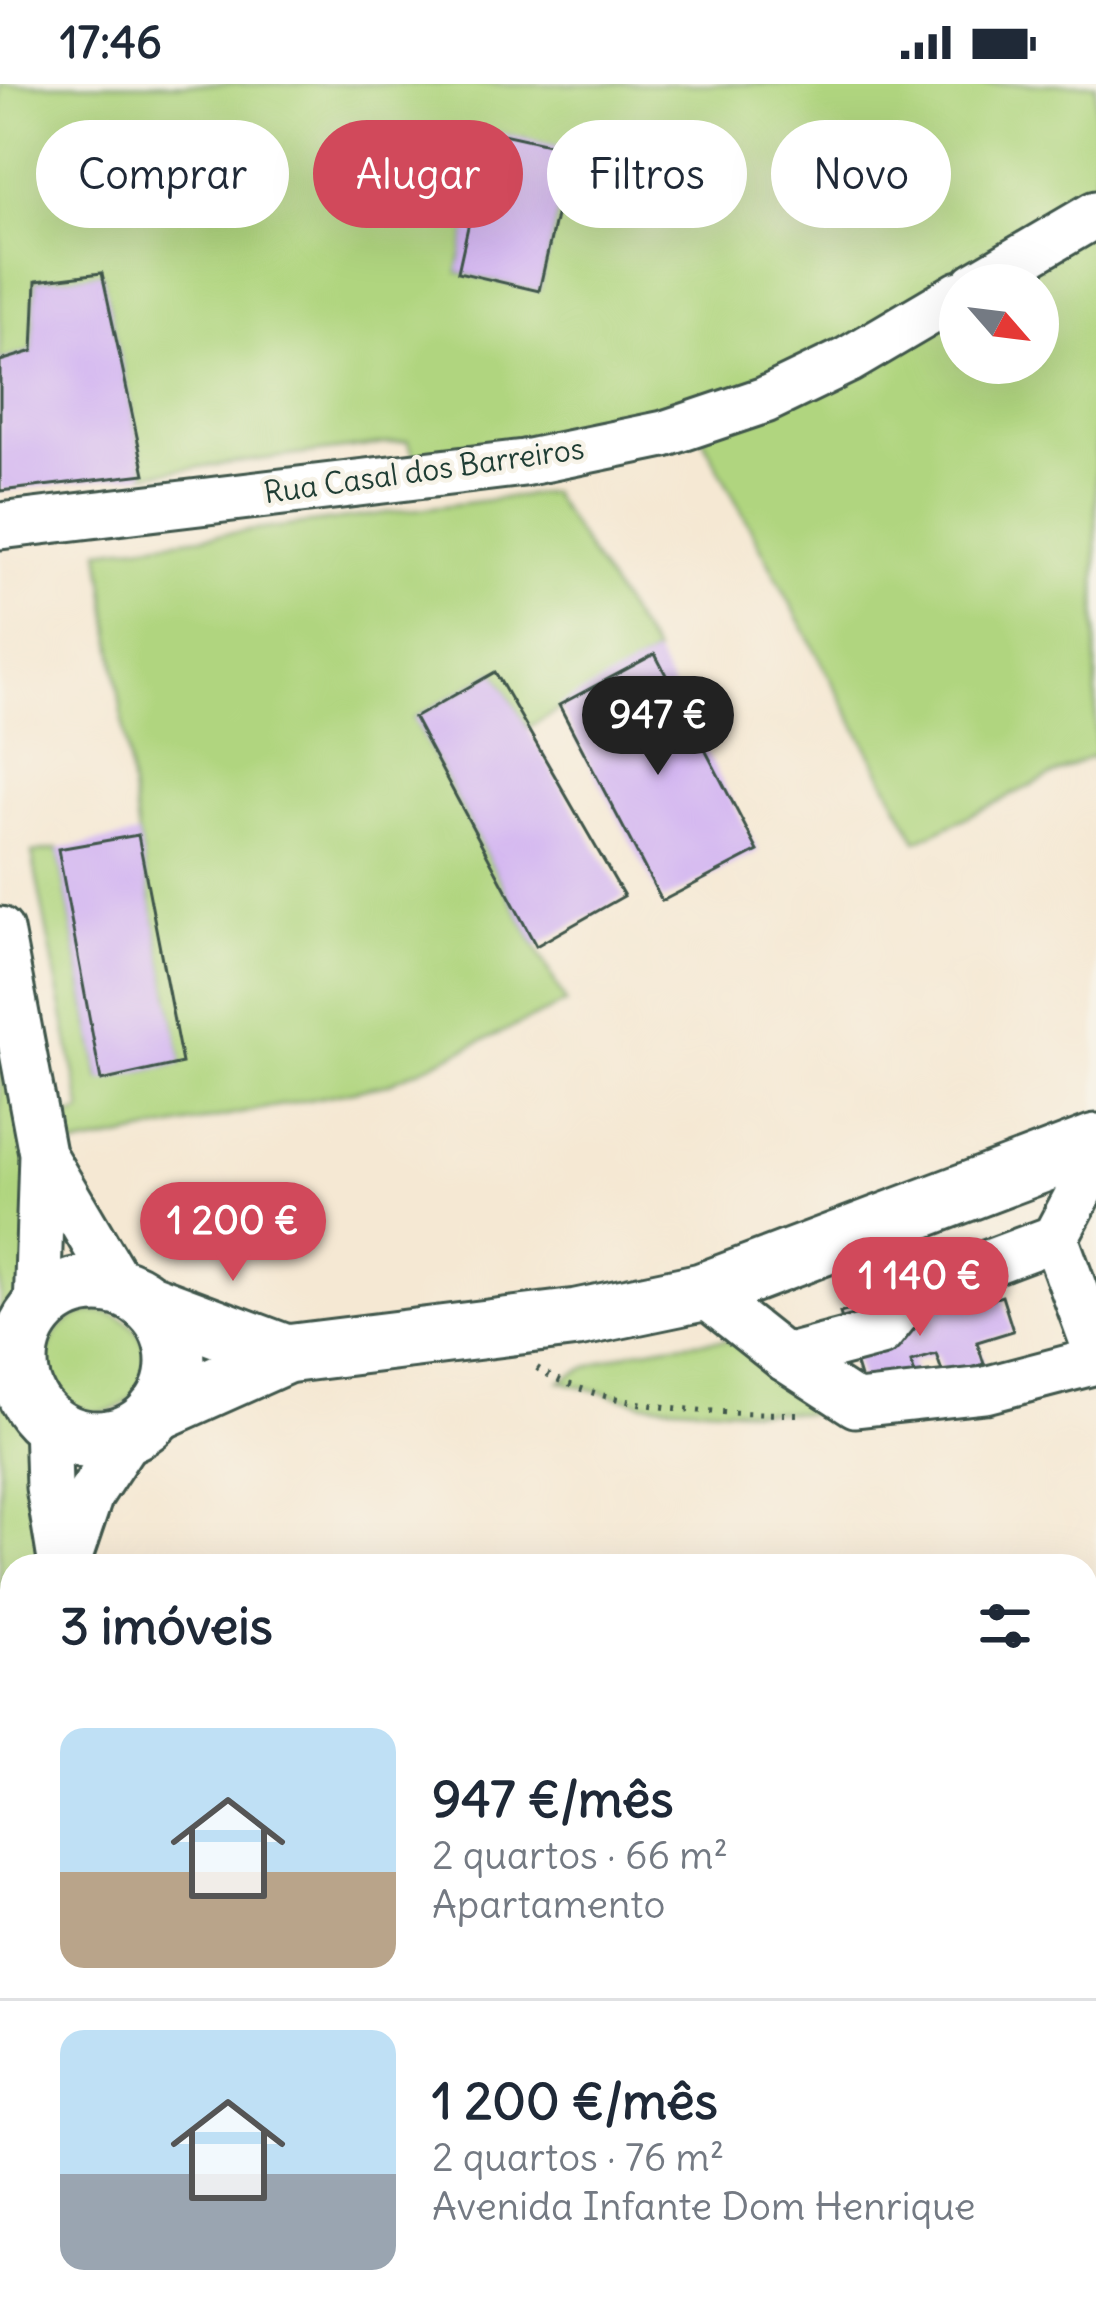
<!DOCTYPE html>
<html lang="pt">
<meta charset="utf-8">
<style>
body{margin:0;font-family:Delius,sans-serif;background:#f2f2f3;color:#1f2937;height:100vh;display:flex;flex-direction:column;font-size:45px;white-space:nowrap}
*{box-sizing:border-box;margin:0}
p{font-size:39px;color:#747a83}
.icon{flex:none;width:66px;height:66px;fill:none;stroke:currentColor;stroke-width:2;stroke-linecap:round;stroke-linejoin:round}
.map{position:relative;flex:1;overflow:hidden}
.panel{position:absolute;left:0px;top:1470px;width:1098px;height:771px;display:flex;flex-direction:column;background:#fff;border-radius:36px 36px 0 0;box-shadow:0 12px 48px #0002}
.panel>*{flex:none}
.hud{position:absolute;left:36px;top:36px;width:1026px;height:108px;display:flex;gap:24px}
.needle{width:78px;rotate:118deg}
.fabs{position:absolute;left:939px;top:180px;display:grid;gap:24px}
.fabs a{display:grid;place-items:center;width:120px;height:120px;border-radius:50%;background:#fff;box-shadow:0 12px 48px #0002;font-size:60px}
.price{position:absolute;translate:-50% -102px;padding:0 27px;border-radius:42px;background:#d1495b;color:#fff;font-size:39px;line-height:78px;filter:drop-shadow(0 3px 6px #0008)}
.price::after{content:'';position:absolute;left:50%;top:72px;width:36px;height:27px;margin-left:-18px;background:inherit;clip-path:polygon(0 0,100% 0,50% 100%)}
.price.on{background:#222;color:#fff}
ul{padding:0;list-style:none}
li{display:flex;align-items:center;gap:36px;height:300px;padding:0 60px}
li+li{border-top:3px solid #e0e1e3}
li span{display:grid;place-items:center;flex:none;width:336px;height:240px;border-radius:24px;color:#555}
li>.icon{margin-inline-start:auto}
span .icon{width:144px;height:144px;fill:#fffc;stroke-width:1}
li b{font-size:51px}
h2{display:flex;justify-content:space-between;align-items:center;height:144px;padding:0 60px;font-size:51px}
.chip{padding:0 42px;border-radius:54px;background:#fff;box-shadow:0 12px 48px #0002;font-size:42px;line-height:108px}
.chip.on{background:#d1495b;color:#fff}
.status{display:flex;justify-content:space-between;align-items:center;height:84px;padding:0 60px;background:#fff;direction:ltr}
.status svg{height:33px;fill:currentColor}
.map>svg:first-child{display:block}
.green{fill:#b0d57f;stroke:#68895a;stroke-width:3;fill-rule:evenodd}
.building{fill:#cfaff2}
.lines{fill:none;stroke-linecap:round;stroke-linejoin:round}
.minor-casing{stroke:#3f574c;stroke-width:51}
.major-casing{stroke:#3f574c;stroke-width:63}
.path{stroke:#3f574c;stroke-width:6;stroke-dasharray:3 9;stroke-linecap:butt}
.minor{stroke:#fff;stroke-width:45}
.major{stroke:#fff;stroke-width:57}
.labels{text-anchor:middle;stroke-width:9;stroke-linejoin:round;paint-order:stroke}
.street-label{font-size:30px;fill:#1f3d34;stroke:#f7f3e8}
</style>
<div class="status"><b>17:46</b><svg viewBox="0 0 49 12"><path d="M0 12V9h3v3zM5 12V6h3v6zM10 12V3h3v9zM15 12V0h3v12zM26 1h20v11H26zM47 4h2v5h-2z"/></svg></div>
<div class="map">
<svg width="1096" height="2239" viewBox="0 0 1096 2239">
<rect width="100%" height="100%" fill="#f7f3e8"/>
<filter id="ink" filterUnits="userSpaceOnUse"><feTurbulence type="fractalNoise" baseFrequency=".00833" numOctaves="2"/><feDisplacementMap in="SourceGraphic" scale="24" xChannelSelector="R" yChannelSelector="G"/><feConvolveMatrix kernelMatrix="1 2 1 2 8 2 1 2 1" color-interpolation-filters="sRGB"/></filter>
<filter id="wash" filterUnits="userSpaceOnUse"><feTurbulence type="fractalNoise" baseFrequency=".004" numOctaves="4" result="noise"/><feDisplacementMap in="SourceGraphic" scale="48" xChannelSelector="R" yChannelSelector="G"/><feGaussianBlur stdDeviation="2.7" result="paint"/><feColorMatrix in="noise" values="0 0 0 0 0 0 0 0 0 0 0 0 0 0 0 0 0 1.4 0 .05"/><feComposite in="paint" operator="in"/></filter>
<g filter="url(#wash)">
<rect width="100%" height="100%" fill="#f5e8d3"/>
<g class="green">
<path d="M0,0H1096V677L1092,672L917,757L695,340L420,389L408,357L145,390L102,190L36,197L33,267L0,277ZM489,47L571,66L539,206L458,188ZM960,201H1038V279H960Z"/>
<polygon points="550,408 655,570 527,644 495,588 414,634 566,919 387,1000 43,1069 37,1228 0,1237 0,953 39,1043 82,1028 32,769 58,765 100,996 182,979 138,751 100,466"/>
<circle cx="97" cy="1278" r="50"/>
<path d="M751,1255L777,1293L820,1330L642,1319L560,1297C622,1261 681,1258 751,1255Z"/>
<polygon points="0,1311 27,1313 35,1326 62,1482 12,1482 12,1838 0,1837"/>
<polygon points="1086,2154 1096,2156 1096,2239 1009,2239 1014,2229 1086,2229"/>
</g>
<g id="blocks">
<g class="building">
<polygon points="489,47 571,65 539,207 458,188"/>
<polygon points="102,189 145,390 0,407 0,277 33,267 36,197"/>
<polygon points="655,570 758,767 662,817 559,621"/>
<polygon points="495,588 624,812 536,862 414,634"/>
<polygon points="138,751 182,979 101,997 58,765"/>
<polygon points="980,1209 982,1218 1002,1212 1013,1247 977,1258 984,1280 944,1293 936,1270 911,1278 917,1297 866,1313 840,1229 891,1213 898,1235"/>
<polygon points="296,2229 419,2229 462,2237 302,2239"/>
<polygon points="476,2229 646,2229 643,2239 476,2239"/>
</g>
</g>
</g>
<g filter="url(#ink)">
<use href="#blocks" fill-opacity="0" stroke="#3f574c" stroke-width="3"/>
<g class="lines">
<defs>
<g id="minor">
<polyline points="975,201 1096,130"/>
<polyline points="0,442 524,379 664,350 765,316 848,276 960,210"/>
<polyline points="0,846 42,1069 37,1228"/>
<polyline points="46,1077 121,1204"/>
<polyline points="1055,1154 1096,1266"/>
<polyline points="702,1208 785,1274 856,1320 985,1306 1096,1277"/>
<polyline points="785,1274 880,1249 914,1207 1055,1154 1096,1077"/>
<polyline points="47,1338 49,1403 62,1482"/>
<polyline points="66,1482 90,1411 132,1347"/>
<polyline points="53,2239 54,2229"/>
</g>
<g id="major">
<circle cx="97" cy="1278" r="78"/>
<polyline points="147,1218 286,1270"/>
<polyline points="156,1328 286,1270 577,1234 702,1208 1096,1059"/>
</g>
</defs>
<use href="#minor" class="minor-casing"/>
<use href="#major" class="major-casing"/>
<g class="path">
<path d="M537,1284C601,1326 723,1330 799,1330"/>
<polyline points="1086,2154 1096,2156"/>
</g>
<use href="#minor" class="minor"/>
<use href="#major" class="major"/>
</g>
</g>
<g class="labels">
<g class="street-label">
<text transform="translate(424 387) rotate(-8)" y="10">Rua Casal dos Barreiros</text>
</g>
</g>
</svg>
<div class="fabs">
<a><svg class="needle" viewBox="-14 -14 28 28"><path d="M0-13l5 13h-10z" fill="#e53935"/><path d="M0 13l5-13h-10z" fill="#747a83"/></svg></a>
</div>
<b class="price on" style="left:658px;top:694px">947 €</b>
<b class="price" style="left:233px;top:1200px">1 200 €</b>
<b class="price" style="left:920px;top:1255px">1 140 €</b>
<div class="hud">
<a class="chip">Comprar</a>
<a class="chip on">Alugar</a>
<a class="chip">Filtros</a>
<a class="chip">Novo</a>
</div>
<section class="panel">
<h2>3 imóveis<svg class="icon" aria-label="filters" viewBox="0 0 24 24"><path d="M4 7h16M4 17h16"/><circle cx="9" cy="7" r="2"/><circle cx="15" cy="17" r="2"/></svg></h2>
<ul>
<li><span style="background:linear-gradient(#bfe0f5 60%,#b9a48a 0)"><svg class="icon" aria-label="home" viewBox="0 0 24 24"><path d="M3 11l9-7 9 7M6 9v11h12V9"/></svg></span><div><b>947 €/mês</b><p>2 quartos · 66 m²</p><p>Apartamento</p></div></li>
<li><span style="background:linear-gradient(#bfe0f5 60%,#9aa5b1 0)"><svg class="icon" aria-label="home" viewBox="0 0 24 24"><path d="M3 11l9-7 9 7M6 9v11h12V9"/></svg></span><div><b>1 200 €/mês</b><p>2 quartos · 76 m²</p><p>Avenida Infante Dom Henrique</p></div></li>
</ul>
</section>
</div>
